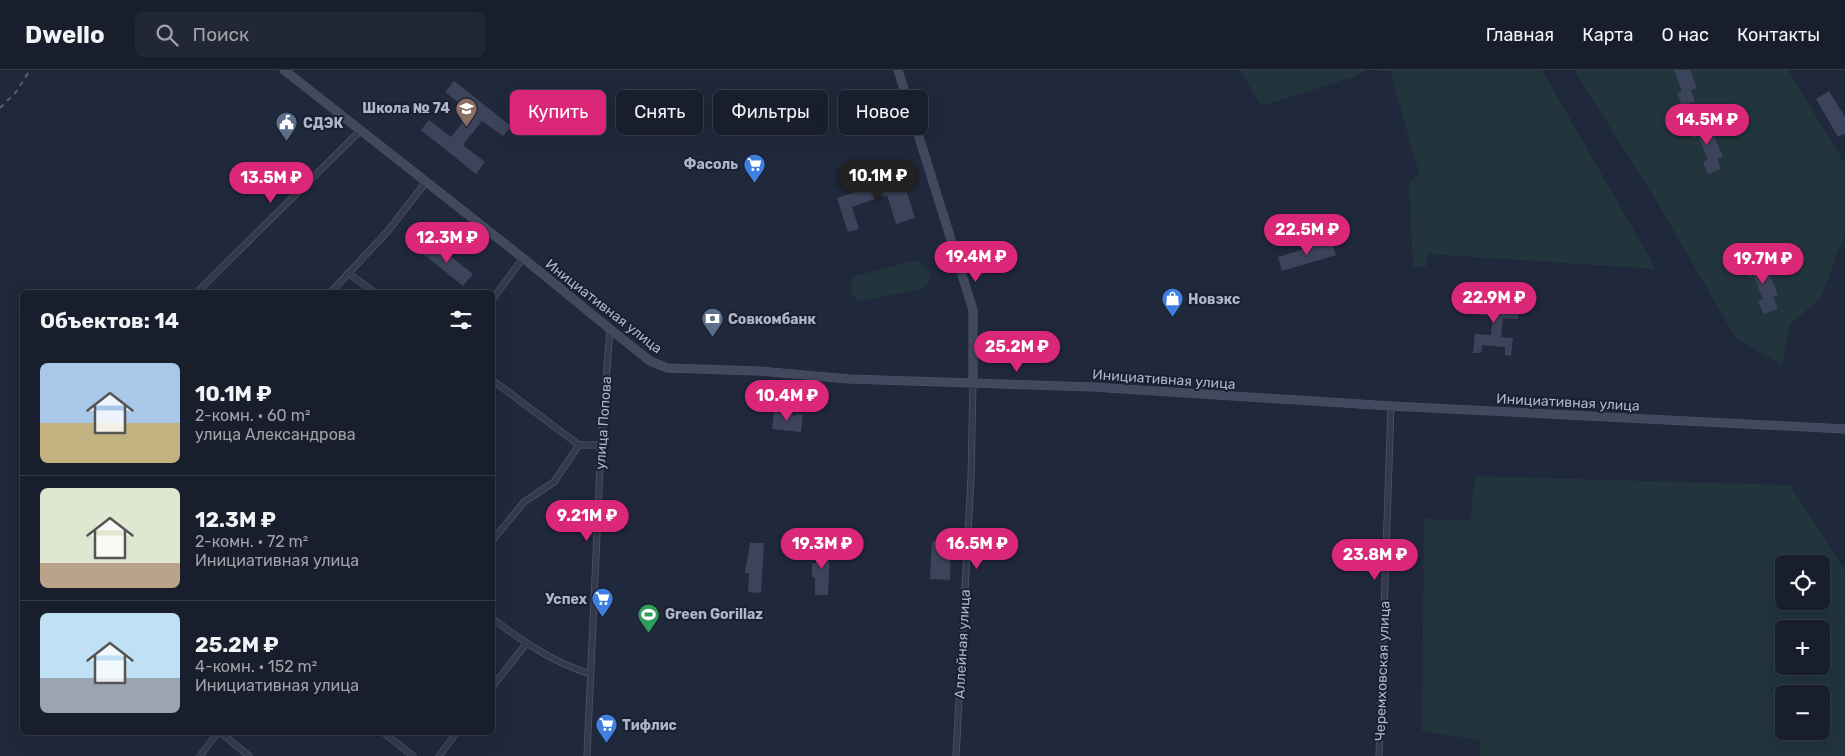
<!DOCTYPE html>
<html lang="ru">
<meta charset="utf-8">
<style>
body{margin:0;font-family:Rubik,sans-serif;background:#212734;color:#f1f3f6;height:100vh;display:flex;flex-direction:column;font-size:19px;white-space:nowrap}
*{box-sizing:border-box;margin:0}
p{font-size:16px;color:#9fa2a9}
.icon{flex:none;width:28px;height:28px;fill:none;stroke:currentColor;stroke-width:2;stroke-linecap:round;stroke-linejoin:round}
.map{position:relative;flex:1;overflow:hidden}
.details{position:absolute;left:20px;top:220px;width:475px;height:445px;display:flex;flex-direction:column;background:#181e2c;border-radius:8px;box-shadow:0 5px 20px #0002,0 0 0 1px #363c48}
.details>*{flex:none}
.guide{position:absolute;left:510px;top:20px;width:475px;height:45px;display:flex;gap:10px}
.tools{position:absolute;left:1775px;top:485px;display:grid;gap:10px}
.tools a{display:grid;place-items:center;width:55px;height:55px;border-radius:8px;background:#181e2c;box-shadow:0 5px 20px #0002,0 0 0 1px #363c48;font-size:25px}
.price{position:absolute;translate:-50% -42px;padding:0 11px;border-radius:18px;background:#db2777;color:#fff;font-size:16px;line-height:32px;filter:drop-shadow(0 1px 2px #0008)}
.price::after{content:'';position:absolute;left:50%;top:30px;width:15px;height:11px;margin-left:-8px;background:inherit;clip-path:polygon(0 0,100% 0,50% 100%)}
.price.on{background:#222;color:#fff}
ul{padding:0;list-style:none}
li{display:flex;align-items:center;gap:15px;height:125px;padding:0 20px}
li+li{border-top:1px solid #363c48}
li span{display:grid;place-items:center;flex:none;width:140px;height:100px;border-radius:8px;color:#555}
li>.icon{margin-inline-start:auto}
span .icon{width:60px;height:60px;fill:#fffc;stroke-width:1}
li b{font-size:21px}
h2{display:flex;justify-content:space-between;align-items:center;height:60px;padding:0 20px;font-size:21px}
.pill{padding:0 18px;border-radius:8px;background:#181e2c;box-shadow:0 5px 20px #0002,0 0 0 1px #363c48;font-size:18px;line-height:45px}
.pill.on{background:#db2777;color:#fff}
header{display:flex;align-items:center;gap:30px;box-sizing:border-box;height:70px;padding:0 25px;background:#181e2c;border-bottom:1px solid #363c48}
header strong{font-size:24px}
nav{display:flex;gap:28px;margin-inline-start:auto;font-size:18px}
.search{width:350px;height:45px;background:#212734;display:flex;align-items:center;gap:12px;box-sizing:border-box;padding:0 18px;border-radius:8px;color:#9fa2a9;font-size:19px}
.map>svg:first-child{display:block}
.green{fill:#22353c;fill-rule:evenodd}
.building{fill:#3c445b}
.lines{fill:none;stroke-linecap:round;stroke-linejoin:round}
.street-casing{stroke:#4f5566;stroke-width:7}
.secondary-casing{stroke:#4f5566;stroke-width:9}
.street{stroke:#343a4b;stroke-width:5.5}
.secondary{stroke:#42495e;stroke-width:8}
.rail{stroke:#565e72;stroke-width:2;stroke-dasharray:5 5;stroke-linecap:butt}
.labels{text-anchor:middle;stroke-width:4;stroke-linejoin:round;paint-order:stroke}
.poi-label{font-size:14px;font-weight:bold;fill:#afb5c7;stroke:#19202f;text-anchor:start}
.street-label{font-size:14px;fill:#afb5c7;stroke:#19202f}
</style>
<header>
<strong>Dwello</strong>
<div class="search"><svg class="icon" aria-label="search" viewBox="0 0 24 24"><circle cx="10" cy="10" r="6"/><path d="M15 15l6 6"/></svg>Поиск</div>
<nav><a>Главная</a><a>Карта</a><a>О нас</a><a>Контакты</a></nav>
</header>
<div class="map">
<svg width="1845" height="686" viewBox="0 0 1845 686">
<rect width="100%" height="100%" fill="#20283b"/>
<g class="green">
<polygon points="1239,0 1542,0 1656,199 1428,184 1426,197 1413,197 1409,113 1419,103 1390,1 1366,0 1356,6 1262,36"/>
<polygon points="1574,0 1788,0 1845,94 1845,164 1820,229 1790,254 1782,296 1735,267 1659,135"/>
<path d="M913,191L919,192L930,203L929,213L921,219L862,231C849,228 848,215 855,206Z"/>
<path d="M1475,406L1790,415L1845,500V686H1480V670L1422,661L1424,449L1470,450ZM1784,494H1821V531H1784ZM1784,559H1821V596H1784ZM1784,624H1821V661H1784Z"/>
</g>
<g class="building">
<polygon points="1674,0 1690,0 1697,18 1691,20 1695,31 1682,36 1677,23 1682,21"/>
<polygon points="454,11 511,56 503,66 482,51 463,75 485,92 476,104 421,60 429,50 451,67 471,42 445,22"/>
<polygon points="1829,21 1845,47 1845,63 1838,67 1816,29"/>
<polygon points="1701,50 1707,63 1712,61 1723,87 1717,89 1721,99 1708,104 1703,92 1708,90 1698,66 1693,68 1688,55"/>
<polygon points="902,107 915,148 896,154 887,125 852,137 859,159 848,162 837,128"/>
<polygon points="431,171 473,204 463,216 422,183"/>
<polygon points="1331,171 1336,185 1282,201 1278,187"/>
<polygon points="1757,189 1761,198 1766,196 1778,225 1773,227 1778,238 1764,244 1758,231 1763,229 1753,205 1749,207 1743,195"/>
<polygon points="1472,229 1519,234 1518,249 1503,248 1501,267 1513,268 1511,286 1505,285 1505,277 1482,275 1481,283 1473,283 1475,264 1491,265 1493,246 1470,244"/>
<polygon points="774,342 796,346 796,344 803,345 801,362 772,359"/>
<polygon points="932,471 951,472 950,510 930,509"/>
<polygon points="750,473 764,473 761,523 748,522 749,503 745,503"/>
<polygon points="817,475 830,476 828,525 815,525 815,507 812,507 812,493 816,493"/>
</g>
<g class="lines">
<defs>
<g id="street">
<polyline points="348,203 374,222"/>
<polyline points="197,222 360,61"/>
<polyline points="331,222 387,162 426,112"/>
<polyline points="492,230 523,188"/>
<polyline points="492,310 579,375 601,375"/>
<polyline points="492,471 524,432 554,412 579,375"/>
<path d="M492,548C523,572 553,592 590,604"/>
<polyline points="492,617 526,574"/>
<polyline points="220,662 249,686"/>
<polyline points="383,662 413,686"/>
<polyline points="200,686 218,662"/>
<polyline points="439,686 457,662"/>
<polyline points="587,686 601,375 610,259"/>
<polyline points="956,686 971,408 973,313"/>
<polyline points="1379,686 1391,336"/>
</g>
<g id="secondary">
<polyline points="284,0 523,188 610,259 650,291 667,298 758,301 849,309 1093,317 1391,336 1845,359"/>
<polyline points="898,0 973,240 973,313"/>
</g>
</defs>
<use href="#street" class="street-casing"/>
<use href="#secondary" class="secondary-casing"/>
<use href="#street" class="street"/>
<use href="#secondary" class="secondary"/>
<polyline class="rail" points="0,38 16,22 30,0"/>
</g>
<defs>
<symbol id="school-pin" viewBox="-11 -11 22 30"><path d="M0 17L-7.5 6A9.5 9.5 0 1 1 7.5 6Z" fill="#8d6e63" stroke="#19202f"/><path d="M0-5L7-2L0 1L-7-2ZM-4 1L0 2.5L4 1V4Q0 6-4 4Z" fill="#fff"/></symbol>
<symbol id="civic-pin" viewBox="-11 -11 22 30"><path d="M0 17L-7.5 6A9.5 9.5 0 1 1 7.5 6Z" fill="#5c6f8a" stroke="#19202f"/><path d="M-.6-6.5H3V-4.5H.6V-3L4-1V1h2V6H-6V1h2V-1L-.6-3ZM-1.2 2.5V6h2.4V2.5Z" fill="#fff"/></symbol>
<symbol id="supermarket-pin" viewBox="-11 -11 22 30"><path d="M0 17L-7.5 6A9.5 9.5 0 1 1 7.5 6Z" fill="#3f7fe0" stroke="#19202f"/><path d="M-6-5.5h2.5l.6 2H6L4.5 2H-2.5L-4.4-4H-6ZM-1.5 3.2a1.3 1.3 0 1 0 .1 0ZM3 3.2a1.3 1.3 0 1 0 .1 0Z" fill="#fff"/></symbol>
<symbol id="shop-pin" viewBox="-11 -11 22 30"><path d="M0 17L-7.5 6A9.5 9.5 0 1 1 7.5 6Z" fill="#3f7fe0" stroke="#19202f"/><path d="M-5-2.5h2.3a2.7 3.5 0 0 1 5.4 0H5L5.5 6h-11ZM-1.5-2.5h3a1.5 2.3 0 0 0-3 0Z" fill="#fff"/></symbol>
<symbol id="bank-pin" viewBox="-11 -11 22 30"><path d="M0 17L-7.5 6A9.5 9.5 0 1 1 7.5 6Z" fill="#5c6f8a" stroke="#19202f"/><path d="M-6-4H6V4H-6ZM0-2.3a2.3 2.3 0 1 0 0 4.6a2.3 2.3 0 1 0 0-4.6Z" fill="#fff"/></symbol>
<symbol id="stadium-pin" viewBox="-11 -11 22 30"><path d="M0 17L-7.5 6A9.5 9.5 0 1 1 7.5 6Z" fill="#2e9e5b" stroke="#19202f"/><path d="M0-5a6.5 5 0 1 0 0 10a6.5 5 0 1 0 0-10ZM-3.5-1.8h7v3.6h-7Z" fill="#fff"/></symbol>
</defs>
<g fill-rule="evenodd">
<use href="#school-pin" x="454" y="26" width="25" height="34"/>
<use href="#civic-pin" x="274" y="40" width="25" height="34"/>
<use href="#supermarket-pin" x="742" y="82" width="25" height="34"/>
<use href="#shop-pin" x="1160" y="216" width="25" height="34"/>
<use href="#bank-pin" x="700" y="236" width="25" height="34"/>
<use href="#supermarket-pin" x="590" y="516" width="25" height="34"/>
<use href="#stadium-pin" x="636" y="532" width="25" height="34"/>
<use href="#supermarket-pin" x="594" y="642" width="25" height="34"/>
</g>
<g class="labels">
<g class="poi-label">
<text x="450" y="43" text-anchor="end">Школа № 74</text>
<text x="303" y="58">СДЭК</text>
<text x="738" y="99" text-anchor="end">Фасоль</text>
<text x="1188" y="234">Новэкс</text>
<text x="728" y="254">Совкомбанк</text>
<text x="587" y="534" text-anchor="end">Успех</text>
<text x="665" y="549">Green Gorillaz</text>
<text x="622" y="660">Тифлис</text>
</g>
<g class="street-label">
<text transform="translate(604 236) rotate(38)" y="5">Инициативная улица</text>
<text transform="translate(1164 309) rotate(4)" y="5">Инициативная улица</text>
<text transform="translate(1568 332) rotate(3)" y="5">Инициативная улица</text>
<text transform="translate(603 353) rotate(-86)" y="5">улица Попова</text>
<text transform="translate(962 574) rotate(-87)" y="5">Аллейная улица</text>
<text transform="translate(1382 601) rotate(-88)" y="5">Черемховская улица</text>
</g>
</g>
</svg>
<div class="tools">
<a><svg class="icon" aria-label="locate" viewBox="0 0 24 24"><circle cx="12" cy="12" r="6"/><path d="M12 2v4M12 18v4M2 12h4M18 12h4"/></svg></a>
<a>+</a>
<a>−</a>
</div>
<b class="price" style="left:1707px;top:76px">14.5M ₽</b>
<b class="price on" style="left:878px;top:132px">10.1M ₽</b>
<b class="price" style="left:271px;top:134px">13.5M ₽</b>
<b class="price" style="left:1307px;top:186px">22.5M ₽</b>
<b class="price" style="left:447px;top:194px">12.3M ₽</b>
<b class="price" style="left:976px;top:213px">19.4M ₽</b>
<b class="price" style="left:1763px;top:215px">19.7M ₽</b>
<b class="price" style="left:1494px;top:254px">22.9M ₽</b>
<b class="price" style="left:1017px;top:303px">25.2M ₽</b>
<b class="price" style="left:787px;top:352px">10.4M ₽</b>
<b class="price" style="left:587px;top:472px">9.21M ₽</b>
<b class="price" style="left:822px;top:500px">19.3M ₽</b>
<b class="price" style="left:977px;top:500px">16.5M ₽</b>
<b class="price" style="left:1375px;top:511px">23.8M ₽</b>
<div class="guide">
<a class="pill on">Купить</a>
<a class="pill">Снять</a>
<a class="pill">Фильтры</a>
<a class="pill">Новое</a>
</div>
<section class="details">
<h2>Объектов: 14<svg class="icon" aria-label="filters" viewBox="0 0 24 24"><path d="M4 7h16M4 17h16"/><circle cx="9" cy="7" r="2"/><circle cx="15" cy="17" r="2"/></svg></h2>
<ul>
<li><span style="background:linear-gradient(#a9c7e8 60%,#c2b280 0)"><svg class="icon" aria-label="home" viewBox="0 0 24 24"><path d="M3 11l9-7 9 7M6 9v11h12V9"/></svg></span><div><b>10.1M ₽</b><p>2-комн. · 60 m²</p><p>улица Александрова</p></div></li>
<li><span style="background:linear-gradient(#dfe7d0 75%,#b9a48a 0)"><svg class="icon" aria-label="home" viewBox="0 0 24 24"><path d="M3 11l9-7 9 7M6 9v11h12V9"/></svg></span><div><b>12.3M ₽</b><p>2-комн. · 72 m²</p><p>Инициативная улица</p></div></li>
<li><span style="background:linear-gradient(#bfe0f5 65%,#9aa5b1 0)"><svg class="icon" aria-label="home" viewBox="0 0 24 24"><path d="M3 11l9-7 9 7M6 9v11h12V9"/></svg></span><div><b>25.2M ₽</b><p>4-комн. · 152 m²</p><p>Инициативная улица</p></div></li>
</ul>
</section>
</div>
